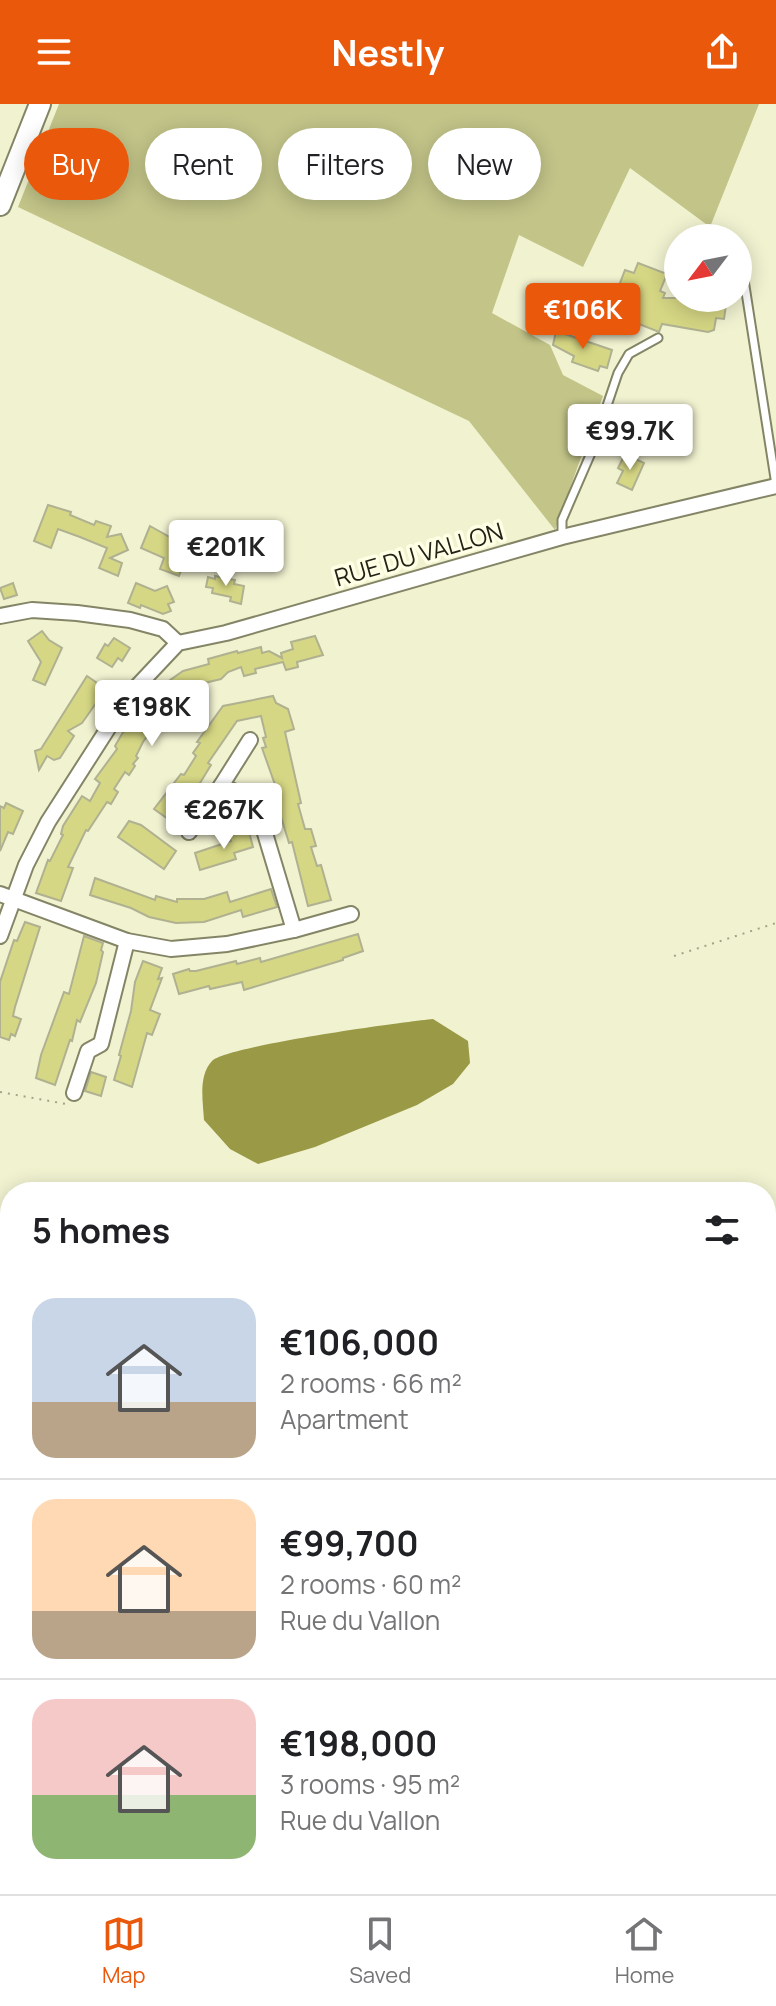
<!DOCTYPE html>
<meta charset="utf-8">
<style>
body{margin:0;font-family:Manrope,sans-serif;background:#f6f6f6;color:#202124;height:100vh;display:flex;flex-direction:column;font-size:30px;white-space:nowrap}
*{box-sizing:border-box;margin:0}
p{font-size:26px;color:#757577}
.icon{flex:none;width:44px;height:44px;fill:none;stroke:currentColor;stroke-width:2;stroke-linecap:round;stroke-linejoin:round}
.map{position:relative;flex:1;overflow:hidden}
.side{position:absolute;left:0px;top:1078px;width:776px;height:712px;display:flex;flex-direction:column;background:#fff;border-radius:32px 32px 0 0;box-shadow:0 4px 20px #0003}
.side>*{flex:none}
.hud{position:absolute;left:24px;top:24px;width:728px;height:72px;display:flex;gap:16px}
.needle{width:52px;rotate:238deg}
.tools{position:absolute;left:664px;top:120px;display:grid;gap:16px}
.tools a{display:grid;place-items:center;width:88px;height:88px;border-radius:50%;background:#fff;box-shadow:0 4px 20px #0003;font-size:40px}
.price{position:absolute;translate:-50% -68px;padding:0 18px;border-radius:8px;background:#fff;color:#222;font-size:26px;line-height:52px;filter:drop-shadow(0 2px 4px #0008)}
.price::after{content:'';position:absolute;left:50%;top:48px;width:24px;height:18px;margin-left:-12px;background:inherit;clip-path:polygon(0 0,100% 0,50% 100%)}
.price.selected{background:#ea580c;color:#fff}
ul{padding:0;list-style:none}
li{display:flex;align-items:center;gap:24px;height:200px;padding:0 32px}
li+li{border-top:2px solid #e0e0e0}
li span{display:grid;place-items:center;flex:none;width:224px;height:160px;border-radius:24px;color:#555}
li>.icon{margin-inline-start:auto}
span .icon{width:96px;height:96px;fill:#fffc;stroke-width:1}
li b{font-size:34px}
h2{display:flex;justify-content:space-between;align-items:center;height:96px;padding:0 32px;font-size:34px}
.tag{padding:0 28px;border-radius:36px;background:#fff;box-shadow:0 4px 20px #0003;font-size:28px;line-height:72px}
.tag.selected{background:#ea580c;color:#fff}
header{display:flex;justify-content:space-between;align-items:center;height:104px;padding:0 32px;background:#ea580c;color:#fff;font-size:36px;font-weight:700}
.tabs{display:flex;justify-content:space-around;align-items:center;height:112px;border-top:2px solid #e0e0e0;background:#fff;font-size:22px;color:#757577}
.tabs a{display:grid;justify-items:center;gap:4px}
.tabs .selected{color:#ea580c}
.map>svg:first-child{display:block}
.green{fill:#c2c488}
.water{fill:#999946}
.building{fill:#d6d784;stroke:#afb190;stroke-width:2}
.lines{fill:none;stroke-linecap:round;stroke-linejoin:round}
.lane-casing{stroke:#848566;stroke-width:11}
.street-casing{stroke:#848566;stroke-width:18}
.secondary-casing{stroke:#848566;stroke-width:24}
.path{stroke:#a2a389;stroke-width:2;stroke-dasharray:2 6;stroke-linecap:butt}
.lane{stroke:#fff;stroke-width:7}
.street{stroke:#fff;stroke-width:14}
.secondary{stroke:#fff;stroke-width:20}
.labels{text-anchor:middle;stroke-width:7;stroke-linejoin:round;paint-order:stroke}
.street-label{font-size:24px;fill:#222216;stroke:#feffe4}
</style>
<header><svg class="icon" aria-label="menu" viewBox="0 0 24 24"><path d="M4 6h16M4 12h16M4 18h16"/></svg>Nestly<svg class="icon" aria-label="share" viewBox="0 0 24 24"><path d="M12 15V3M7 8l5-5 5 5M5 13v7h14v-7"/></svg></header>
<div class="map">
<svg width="776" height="1790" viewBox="0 0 776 1790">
<rect width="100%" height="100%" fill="#f1f2d0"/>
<polygon class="green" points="59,0 759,0 710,123 630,64 583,163 519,131 492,209 550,241 563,271 603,292 555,426 469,317 18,103"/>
<path class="water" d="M433,915L468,937L470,959L453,980L417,1001L315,1043L258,1060L230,1045L204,1016C203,997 198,972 212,957C226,942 402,918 433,915Z"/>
<g class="building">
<polygon points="638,159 667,170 660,187 665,189 663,194 727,194 724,215 716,214 714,226 708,228 662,220 659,228 604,206 603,209 589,206 594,192 613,197 625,166 634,169"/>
<polygon points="556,227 612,246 607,264 600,262 598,267 572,258 574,252 553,241"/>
<polygon points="625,350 644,359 632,386 617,379 623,367 618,364"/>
<polygon points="48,401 71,408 70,411 94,421 96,417 111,422 107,433 121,430 128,446 110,454 122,459 118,472 99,464 107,444 80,433 58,425 51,444 34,437"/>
<polygon points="150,422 173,435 170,441 179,444 176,451 185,455 179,472 160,465 164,454 141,444"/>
<polygon points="215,472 235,476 234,480 244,482 241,500 230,497 231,493 212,489 213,484 206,483 208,473 215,475"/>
<polygon points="13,479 17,491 4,495 0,484"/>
<polygon points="136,479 155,487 167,482 174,498 168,500 171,507 163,510 141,501 140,504 128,499"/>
<polygon points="42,527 49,536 62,544 45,581 33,576 41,558 28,537"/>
<polygon points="315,532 323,551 297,558 298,563 286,566 283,558 255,565 256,569 244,572 241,563 228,568 221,575 192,582 185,590 187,594 178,603 173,599 160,622 156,620 143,638 136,652 138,654 133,660 135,662 129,671 125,668 114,685 118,688 111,700 107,698 88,727 86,726 68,763 73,764 61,797 36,789 48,756 50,757 63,731 61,730 63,722 82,692 90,697 100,679 95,675 117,645 115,642 122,630 138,607 144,611 166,579 183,567 209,560 208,555 237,547 238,549 261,543 262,549 269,547 282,554 281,549 293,545 291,538"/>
<polygon points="114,534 130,544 122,557 118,554 112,563 97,554 105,540 108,542"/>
<polygon points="87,572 106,585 82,619 68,627 74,632 60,654 54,656 47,652 39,666 35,647 41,645"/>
<polygon points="273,592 276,599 288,605 294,625 285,628 301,699 298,700 305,725 311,725 316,742 311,743 317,762 321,761 331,796 308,802 292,738 289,739 281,713 279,692 262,644 266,643 263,634 266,633 261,612 237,617 208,659 211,661 200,679 201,680 194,691 190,688 171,717 154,705 181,670 184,671 196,652 193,649 200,639 197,638 223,602"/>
<polygon points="6,699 23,707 13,730 8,728 0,747 0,702 4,704"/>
<polygon points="129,717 141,721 176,747 164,765 118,733"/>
<polygon points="244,726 249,728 253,743 234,749 236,755 200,766 195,749 231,737 229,731"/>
<polygon points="95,774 155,796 156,792 177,798 177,795 204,795 227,788 230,798 271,785 277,803 243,813 241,806 204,818 176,819 149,813 131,804 90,791"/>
<polygon points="25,818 40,823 15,903 13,912 21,915 15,932 11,930 9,936 0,933 0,878 14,836 17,837"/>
<polygon points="358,830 363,847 343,854 343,856 244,886 242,878 210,885 209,882 179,890 173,870 189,865 190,867 196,867 236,857 237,860 260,854 261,858"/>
<polygon points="84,832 103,839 101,846 103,848 96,879 80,918 77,916 72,937 70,936 55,981 36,974 41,951 64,888 69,890"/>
<polygon points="143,857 162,864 158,875 162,874 150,906 160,910 152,931 147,929 132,983 114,976 121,952 119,951 131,907 135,878"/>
<polygon points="91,968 106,973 101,992 85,987"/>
</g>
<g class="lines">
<defs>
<g id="lane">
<polyline points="738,168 743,169 776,381"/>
<polyline points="562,433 562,416 591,349 618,269 629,250 658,234"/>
</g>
<g id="street">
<polyline points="0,512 32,506 77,509 130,516 163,525 178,539"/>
<polyline points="221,682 250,636"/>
<polyline points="189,728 221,682 255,696 294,826"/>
<polyline points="0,790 127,837 171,845 227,840 294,826 351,810"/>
<polyline points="0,832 26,761 48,718 130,590 178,539 226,529 562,433 776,382"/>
<polyline points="74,989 88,947 101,940 127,837"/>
<polyline points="0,1447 10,1450"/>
<polyline points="33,1780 51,1790"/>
<polyline points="451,1780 453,1790"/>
<polyline points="0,1786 5,1776 10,1776"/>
<polyline points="195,1787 221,1790"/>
<polyline points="70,1790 76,1780"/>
</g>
<polyline id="secondary" points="0,101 40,0"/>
</defs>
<use href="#lane" class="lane-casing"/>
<use href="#street" class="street-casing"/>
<use href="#secondary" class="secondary-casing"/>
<g class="path">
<polyline points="674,852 776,819"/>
<polyline points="0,988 66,1000"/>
<polyline points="0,1572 10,1583"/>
<polyline points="0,1724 10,1725"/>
<polyline points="578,1780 584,1790"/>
<polyline points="484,1790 526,1780"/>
</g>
<use href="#lane" class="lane"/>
<use href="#street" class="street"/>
<use href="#secondary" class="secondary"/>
</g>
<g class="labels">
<g class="street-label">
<text transform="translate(419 451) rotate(-16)" y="8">RUE DU VALLON</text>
</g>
</g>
</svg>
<div class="tools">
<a><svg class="needle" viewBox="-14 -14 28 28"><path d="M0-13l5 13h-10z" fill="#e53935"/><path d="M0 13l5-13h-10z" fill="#757577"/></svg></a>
</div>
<b class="price selected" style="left:583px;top:247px">€106K</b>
<b class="price" style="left:630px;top:368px">€99.7K</b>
<b class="price" style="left:226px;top:484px">€201K</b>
<b class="price" style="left:152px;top:644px">€198K</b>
<b class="price" style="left:224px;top:747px">€267K</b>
<div class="hud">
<a class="tag selected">Buy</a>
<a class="tag">Rent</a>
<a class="tag">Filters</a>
<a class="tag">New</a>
</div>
<section class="side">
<h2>5 homes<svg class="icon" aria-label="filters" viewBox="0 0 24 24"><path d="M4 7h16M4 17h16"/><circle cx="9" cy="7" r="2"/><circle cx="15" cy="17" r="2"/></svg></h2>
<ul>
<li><span style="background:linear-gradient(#c9d6e8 65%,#b9a48a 0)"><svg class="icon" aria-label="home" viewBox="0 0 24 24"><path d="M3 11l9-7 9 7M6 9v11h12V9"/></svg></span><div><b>€106,000</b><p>2 rooms · 66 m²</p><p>Apartment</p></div></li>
<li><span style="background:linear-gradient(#ffd9b3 70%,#b9a48a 0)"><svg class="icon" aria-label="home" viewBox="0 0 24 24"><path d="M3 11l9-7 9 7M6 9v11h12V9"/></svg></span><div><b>€99,700</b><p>2 rooms · 60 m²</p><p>Rue du Vallon</p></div></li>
<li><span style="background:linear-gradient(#f6c9c9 60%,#8fb573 0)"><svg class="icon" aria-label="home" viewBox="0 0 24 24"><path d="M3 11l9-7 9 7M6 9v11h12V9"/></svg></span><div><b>€198,000</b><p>3 rooms · 95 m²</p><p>Rue du Vallon</p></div></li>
</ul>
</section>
</div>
<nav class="tabs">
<a class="selected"><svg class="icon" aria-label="map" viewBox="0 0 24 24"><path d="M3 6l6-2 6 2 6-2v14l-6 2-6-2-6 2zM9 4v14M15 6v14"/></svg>Map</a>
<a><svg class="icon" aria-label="saved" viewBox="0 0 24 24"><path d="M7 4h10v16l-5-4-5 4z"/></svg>Saved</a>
<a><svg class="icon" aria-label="home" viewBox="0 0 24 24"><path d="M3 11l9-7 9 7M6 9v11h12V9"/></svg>Home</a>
</nav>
